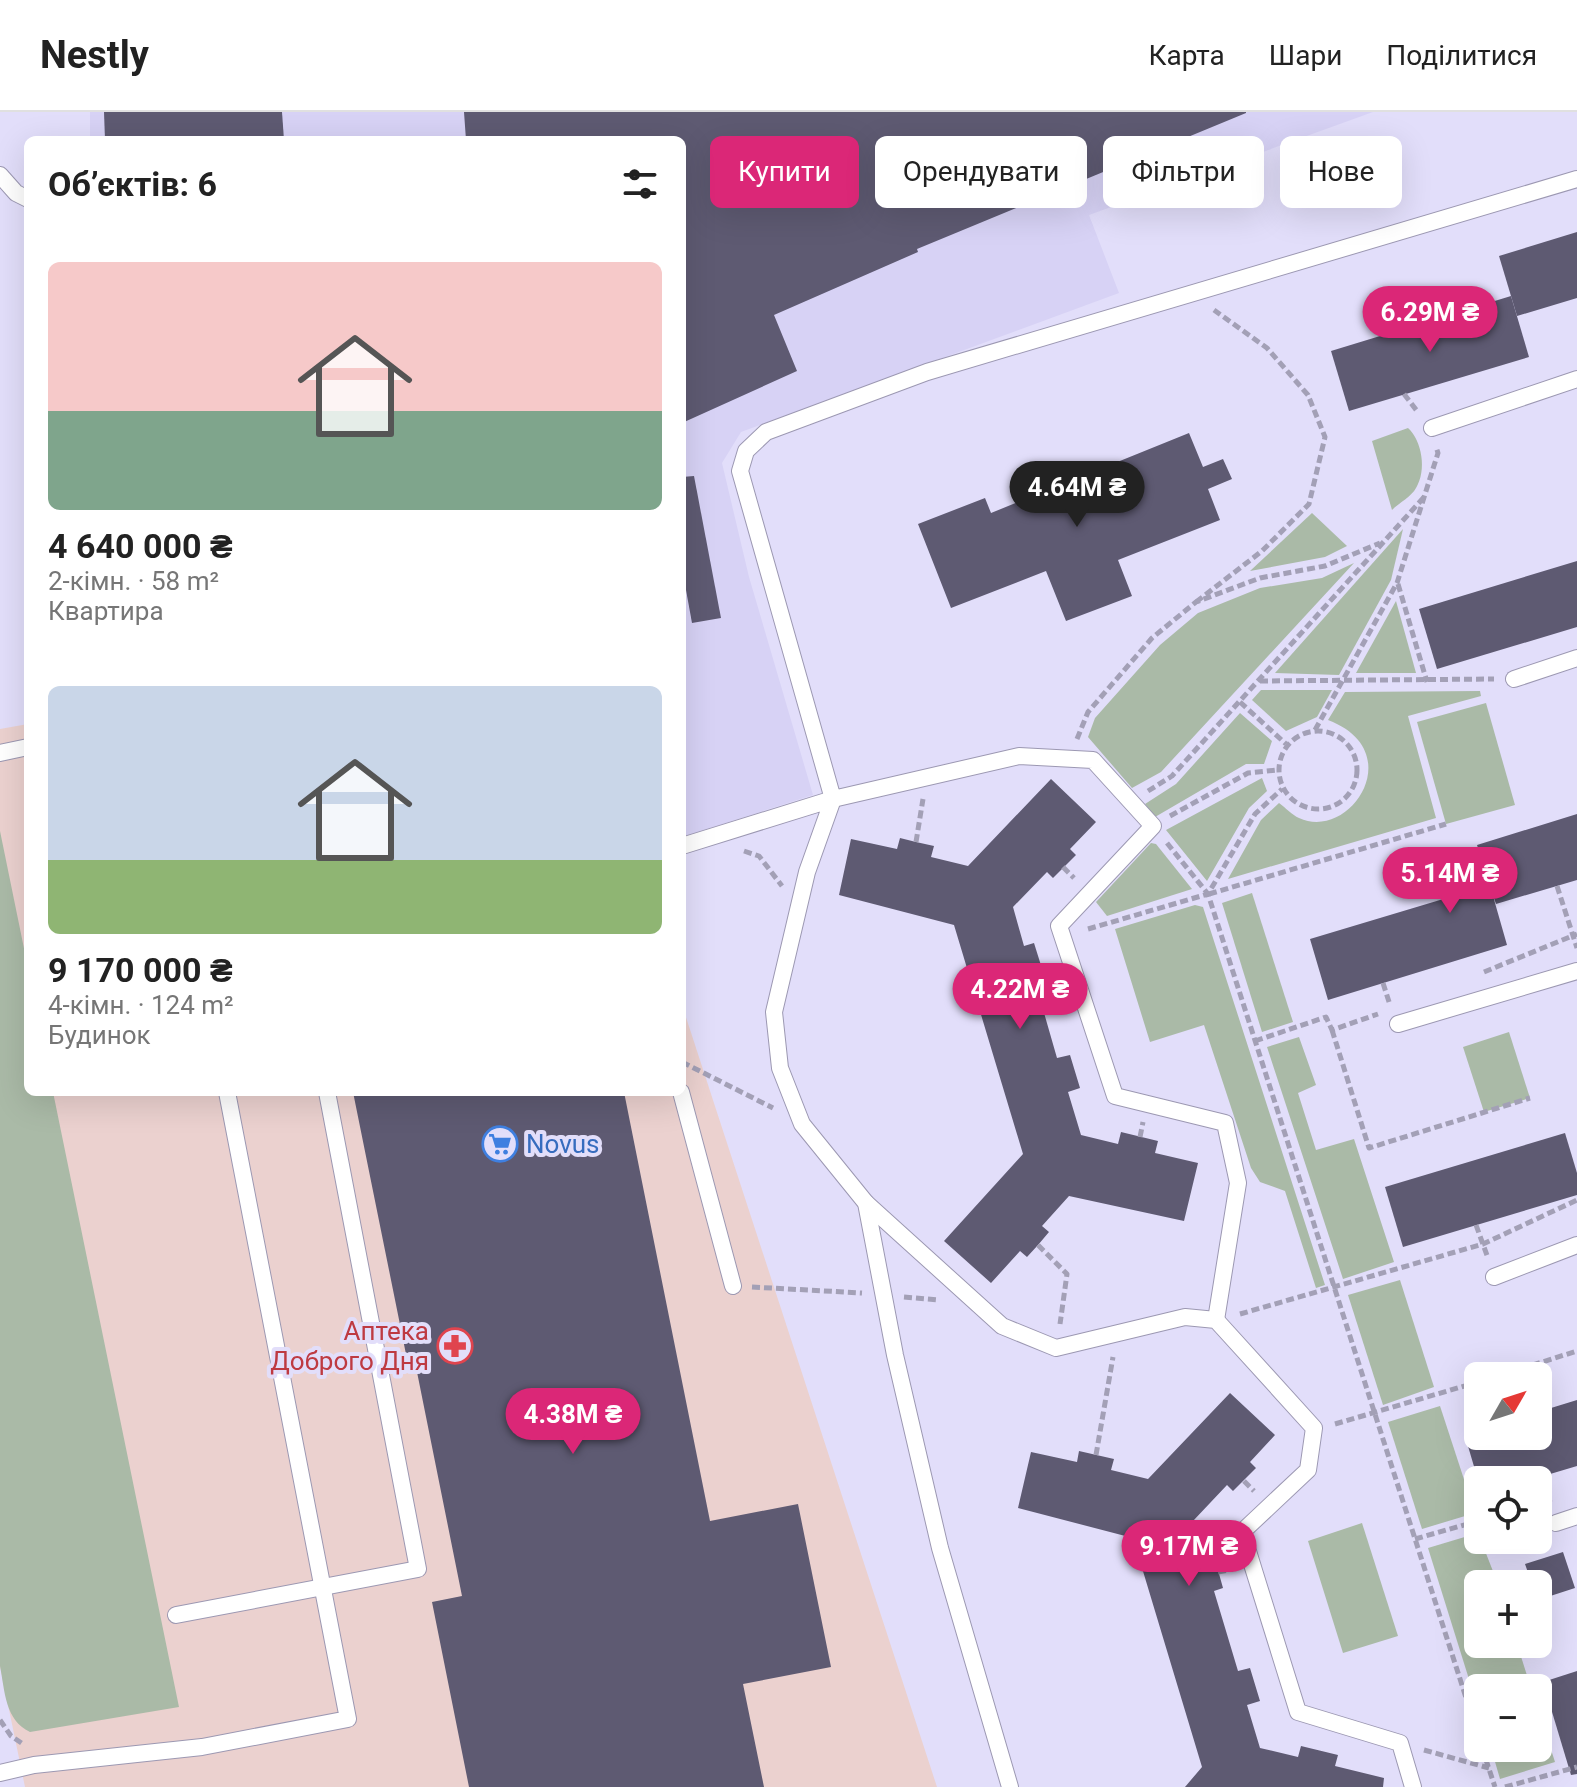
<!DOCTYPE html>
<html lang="uk">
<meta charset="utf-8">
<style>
body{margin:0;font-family:Roboto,sans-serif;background:#f2f2f2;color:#222;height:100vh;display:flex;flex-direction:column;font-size:30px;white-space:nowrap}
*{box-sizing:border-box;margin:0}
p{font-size:26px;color:#767676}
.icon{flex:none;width:44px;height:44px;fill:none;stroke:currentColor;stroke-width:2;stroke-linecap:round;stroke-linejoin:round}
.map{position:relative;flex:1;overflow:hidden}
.side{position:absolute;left:24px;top:24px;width:662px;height:960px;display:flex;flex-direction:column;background:#fff;border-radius:12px;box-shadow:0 8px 32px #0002}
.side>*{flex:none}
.banner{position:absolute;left:710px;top:24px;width:746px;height:72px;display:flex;gap:16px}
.needle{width:52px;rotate:51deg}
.controls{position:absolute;left:1464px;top:1250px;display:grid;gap:16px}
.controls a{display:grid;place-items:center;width:88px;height:88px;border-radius:12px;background:#fff;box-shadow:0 8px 32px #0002;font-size:40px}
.price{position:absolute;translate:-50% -68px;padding:0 18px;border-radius:28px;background:#db2777;color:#fff;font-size:26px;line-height:52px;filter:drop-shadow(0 2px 4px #0008)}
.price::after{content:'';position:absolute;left:50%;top:48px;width:24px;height:18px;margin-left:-12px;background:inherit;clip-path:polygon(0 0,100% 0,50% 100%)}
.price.active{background:#222;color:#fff}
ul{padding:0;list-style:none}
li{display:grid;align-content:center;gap:16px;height:424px;padding:0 24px}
li span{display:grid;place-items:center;height:248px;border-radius:12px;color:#555}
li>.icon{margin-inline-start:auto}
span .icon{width:144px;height:144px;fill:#fffc;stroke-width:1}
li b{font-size:34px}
h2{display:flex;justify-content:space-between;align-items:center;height:96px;padding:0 24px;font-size:34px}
.tag{padding:0 28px;border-radius:12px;background:#fff;box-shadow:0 8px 32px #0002;font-size:28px;line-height:72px}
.tag.active{background:#db2777;color:#fff}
header{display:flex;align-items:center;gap:48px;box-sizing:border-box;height:112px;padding:0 40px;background:#fff;border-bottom:2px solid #e0e0e0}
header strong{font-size:38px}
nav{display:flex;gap:44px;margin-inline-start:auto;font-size:28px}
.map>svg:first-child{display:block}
.commercial{fill:#ebd1cf}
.built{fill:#d7d2f5}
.green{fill:#aabaa7}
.building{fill:#5e5a72}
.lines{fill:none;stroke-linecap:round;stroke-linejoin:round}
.lane-casing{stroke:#9c98b2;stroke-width:18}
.path{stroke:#a3a0b6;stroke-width:5;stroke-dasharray:8 4;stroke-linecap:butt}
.lane{stroke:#fff;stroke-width:16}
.labels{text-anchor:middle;stroke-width:8;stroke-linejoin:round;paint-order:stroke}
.shop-label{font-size:26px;fill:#366cbe;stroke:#e2defa;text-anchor:start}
.health-label{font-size:26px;fill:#be3a42;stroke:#e2defa;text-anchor:end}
</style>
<header>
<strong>Nestly</strong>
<nav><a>Карта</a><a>Шари</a><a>Поділитися</a></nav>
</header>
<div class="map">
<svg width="1577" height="1675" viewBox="0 0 1577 1675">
<rect width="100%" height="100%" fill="#e2defa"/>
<polygon class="commercial" points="28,612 28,980 682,980 682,893 937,1675 25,1675 0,1554 0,617"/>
<polygon class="built" points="90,0 1373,0 1089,103 1119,181 741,320 722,351 749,465 813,683 682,725 682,28 90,28"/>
<g class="green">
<path d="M1408,316C1422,329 1427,358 1416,376C1412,384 1399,391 1392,398L1372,329Z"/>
<polygon points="1312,401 1347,434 1325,445 1250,459"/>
<polygon points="1403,417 1391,468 1339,563 1275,561"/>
<polygon points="1354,451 1161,660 1132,676 1088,625 1095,606 1160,533 1198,501 1260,476 1322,466"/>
<polygon points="1396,489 1416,561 1356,561"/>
<polygon points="1261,578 1332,578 1317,605 1286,619 1252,588"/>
<path d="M1480,579L1481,584L1408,604L1436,706L1228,767L1261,708L1279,691C1286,696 1292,703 1299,706C1350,730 1410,639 1328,608L1345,580Z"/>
<polygon points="1486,591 1515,693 1446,712 1417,610"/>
<polygon points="1240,601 1272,629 1264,652 1246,652 1155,705 1145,692 1176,672"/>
<polygon points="1262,666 1267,679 1249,696 1207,769 1166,718"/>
<path d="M0,719L28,856V980H53L179,1595L30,1620C5,1608 5,1580 0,1554Z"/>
<polygon points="1151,731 1156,732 1192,777 1107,804 1096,790"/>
<polygon points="1252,781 1293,910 1262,920 1222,791"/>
<polygon points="1195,793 1203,795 1325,1173 1316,1176 1285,1079 1260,1070 1251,1056 1204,913 1150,930 1115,817"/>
<polygon points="1509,920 1530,986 1484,1000 1463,935"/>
<polygon points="1299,925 1316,973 1298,981 1316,1038 1354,1027 1394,1150 1343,1167 1267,935"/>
<polygon points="1400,1168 1434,1275 1383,1293 1348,1183"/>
<polygon points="1440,1294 1475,1401 1422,1417 1388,1310"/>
<polygon points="1362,1411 1398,1524 1343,1541 1308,1429"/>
<polygon points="1478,1421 1498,1472 1478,1472 1478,1532 1517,1532 1531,1576 1478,1576 1478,1596 1428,1436"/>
<polygon points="1538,1597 1555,1650 1500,1667 1491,1636 1538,1636"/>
</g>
<g class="building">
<polygon points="104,0 282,0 284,28 105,28"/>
<polygon points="464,0 1246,0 1246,1 917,137 918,140 774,203 797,259 682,311 682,28 466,28"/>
<polygon points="1577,120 1577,186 1517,204 1499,144"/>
<polygon points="1511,184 1529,245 1349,299 1331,239"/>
<polygon points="1189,321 1203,355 1223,347 1232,367 1208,377 1220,408 1118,448 1132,484 1066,509 1046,459 951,496 918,412 985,386 991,401"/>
<polygon points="694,364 721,506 692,511 682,456 682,365"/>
<polygon points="1577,449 1577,515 1437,557 1419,497"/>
<polygon points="1051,667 1096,710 1070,737 1076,743 1053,766 1047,760 1013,795 1024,834 1034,831 1044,863 1034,866 1057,946 1070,943 1080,976 1068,980 1081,1023 1118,1032 1121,1020 1158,1029 1155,1041 1198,1051 1184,1109 1069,1084 1042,1114 1049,1120 1038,1133 1027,1145 1020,1139 991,1171 944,1129 1023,1042 954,813 839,783 851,727 897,737 900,726 916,730 934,734 931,745 968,754"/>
<polygon points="1577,702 1577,768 1496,792 1491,777 1507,833 1328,888 1310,827 1490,773 1477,733"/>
<polygon points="353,980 624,980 710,1409 798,1392 831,1555 743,1572 764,1675 469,1675 432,1490 462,1484 417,1260 410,1262"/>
<polygon points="1565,1021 1577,1061 1577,1083 1403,1135 1385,1075"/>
<polygon points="1230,1281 1275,1323 1250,1350 1256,1356 1233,1379 1227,1373 1193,1409 1204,1447 1214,1444 1223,1476 1214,1479 1238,1559 1250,1556 1260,1589 1247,1593 1260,1636 1298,1645 1301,1634 1338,1643 1335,1654 1384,1666 1383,1675 1185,1675 1202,1655 1133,1426 1018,1396 1031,1340 1077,1350 1079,1339 1114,1347 1111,1358 1148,1367"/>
<polygon points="1577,1288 1577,1354 1530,1368 1478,1368 1465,1324 1538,1324 1538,1300"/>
<polygon points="1563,1440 1575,1476 1538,1488 1538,1472 1532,1472 1525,1452"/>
<polygon points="1577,1559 1577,1662 1571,1663 1543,1570"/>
</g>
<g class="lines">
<defs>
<g id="lane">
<polyline points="0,63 16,81 28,87"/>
<polyline points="1432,316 1577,267"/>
<polyline points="1514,567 1577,546"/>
<polyline points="0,641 28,635"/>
<polyline points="682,734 833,687 807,760 774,900 780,956 802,1012 866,1091 895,1243 940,1436 1010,1675"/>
<polyline points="1398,912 1577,859"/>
<polyline points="681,980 733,1174"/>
<polyline points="866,1091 1002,1214 1056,1236 1185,1205 1216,1208 1314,1316 1308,1358 1242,1420 1298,1600 1400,1631 1413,1675"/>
<polyline points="1494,1165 1577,1133"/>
<polyline points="1216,1208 1238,1071 1225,1011 1115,984 1059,814 1153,714 1093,648 1019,644 833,687 740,359 746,339 766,320 927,260 1577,67"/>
<polyline points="1556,1411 1577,1404"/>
<polyline points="176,1503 418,1457 327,980"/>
<polyline points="0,1661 34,1653 202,1635 348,1607 227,980"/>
</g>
</defs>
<use href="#lane" class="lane-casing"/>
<g class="path">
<polyline points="1404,282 1417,299"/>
<polyline points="1398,472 1427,570"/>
<polyline points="1196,490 1262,439 1309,392 1325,325 1308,283 1267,236 1214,198"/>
<polyline points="1260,569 1494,567"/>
<polyline points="1240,590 1286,632"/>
<polyline points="1315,618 1397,471 1438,341 1436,335"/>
<circle cx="1318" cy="658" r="39"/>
<polyline points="1077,627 1088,600 1152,526 1196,490 1260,466 1325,454 1380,431"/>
<polyline points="1148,679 1172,664 1426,383"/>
<polyline points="1170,704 1248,661 1277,658"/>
<polyline points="916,730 923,687"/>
<polyline points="1167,731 1208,782 1255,702 1282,677"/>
<polyline points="744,739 759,744 782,774"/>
<polyline points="1063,755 1074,766"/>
<polyline points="1557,774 1577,836"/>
<polyline points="1209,782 1446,712"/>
<polyline points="1088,817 1208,782 1478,1623"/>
<polyline points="1484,860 1577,822"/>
<polyline points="1383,871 1390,893"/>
<polyline points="1332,918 1369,1036 1530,986"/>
<polyline points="1255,929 1326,905 1332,918 1378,902"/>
<polyline points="682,950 773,996"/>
<polyline points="1140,1025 1143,1010"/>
<polyline points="1476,1113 1488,1146"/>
<polyline points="1038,1133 1067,1162 1060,1212"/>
<polyline points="752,1175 862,1181"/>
<polyline points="904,1185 938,1188"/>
<polyline points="1240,1202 1483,1132 1577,1088"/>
<polyline points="1498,1264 1577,1239"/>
<polyline points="1335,1312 1478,1270"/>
<polyline points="1096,1343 1113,1245"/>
<polyline points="1542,1364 1550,1390"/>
<polyline points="1244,1369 1254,1379"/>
<polyline points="1415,1427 1478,1409"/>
<polyline points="1218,1460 1233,1457"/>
<polyline points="0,1608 11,1624 23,1632"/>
<polyline points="1482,1636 1495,1675"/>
<polyline points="1424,1638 1489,1656"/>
<polyline points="1505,1675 1577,1655"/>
</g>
<use href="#lane" class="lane"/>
</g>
<defs>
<symbol id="supermarket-ring" viewBox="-11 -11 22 22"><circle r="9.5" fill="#e2defa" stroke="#3f7fe0" stroke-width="1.5"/><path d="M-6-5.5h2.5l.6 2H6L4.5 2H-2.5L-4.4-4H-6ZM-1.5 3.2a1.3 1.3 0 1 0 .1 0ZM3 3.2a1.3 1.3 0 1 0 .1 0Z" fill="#3f7fe0"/></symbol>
<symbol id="pharmacy-ring" viewBox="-11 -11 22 22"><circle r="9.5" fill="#e2defa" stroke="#e0444e" stroke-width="1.5"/><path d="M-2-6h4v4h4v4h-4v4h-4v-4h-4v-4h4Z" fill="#e0444e"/></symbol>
</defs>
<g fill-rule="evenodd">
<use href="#supermarket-ring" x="480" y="1012" width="40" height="40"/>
<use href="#pharmacy-ring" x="435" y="1214" width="40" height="40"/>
</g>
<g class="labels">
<g class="shop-label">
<text x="526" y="1041">Novus</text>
</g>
<g class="health-label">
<text x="429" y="1228">Аптека<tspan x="429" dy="30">Доброго Дня</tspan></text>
</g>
</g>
</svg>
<div class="controls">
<a><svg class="needle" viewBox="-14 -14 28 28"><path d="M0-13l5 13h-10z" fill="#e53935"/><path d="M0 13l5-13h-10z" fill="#767676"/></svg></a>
<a><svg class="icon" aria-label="locate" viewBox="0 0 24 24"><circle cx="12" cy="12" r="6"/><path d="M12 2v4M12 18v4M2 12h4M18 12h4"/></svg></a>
<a>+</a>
<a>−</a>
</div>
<b class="price" style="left:1430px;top:242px">6.29M ₴</b>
<b class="price active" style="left:1077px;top:417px">4.64M ₴</b>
<b class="price" style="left:1450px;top:803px">5.14M ₴</b>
<b class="price" style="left:1020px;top:919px">4.22M ₴</b>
<b class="price" style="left:573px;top:1344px">4.38M ₴</b>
<b class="price" style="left:1189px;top:1476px">9.17M ₴</b>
<div class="banner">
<a class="tag active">Купити</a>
<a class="tag">Орендувати</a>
<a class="tag">Фільтри</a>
<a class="tag">Нове</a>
</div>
<section class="side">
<h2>Об’єктів: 6<svg class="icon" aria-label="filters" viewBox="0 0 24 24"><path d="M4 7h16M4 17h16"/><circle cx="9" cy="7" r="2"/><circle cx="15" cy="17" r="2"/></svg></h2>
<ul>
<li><span style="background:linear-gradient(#f6c9c9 60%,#7fa58c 0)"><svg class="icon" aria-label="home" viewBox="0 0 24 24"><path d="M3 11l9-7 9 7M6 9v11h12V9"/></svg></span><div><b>4 640 000 ₴</b><p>2-кімн. · 58 m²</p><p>Квартира</p></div></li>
<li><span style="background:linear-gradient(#c9d6e8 70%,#8fb573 0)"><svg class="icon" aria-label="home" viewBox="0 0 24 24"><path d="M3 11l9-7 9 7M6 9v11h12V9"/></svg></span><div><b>9 170 000 ₴</b><p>4-кімн. · 124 m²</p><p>Будинок</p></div></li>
</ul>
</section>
</div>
